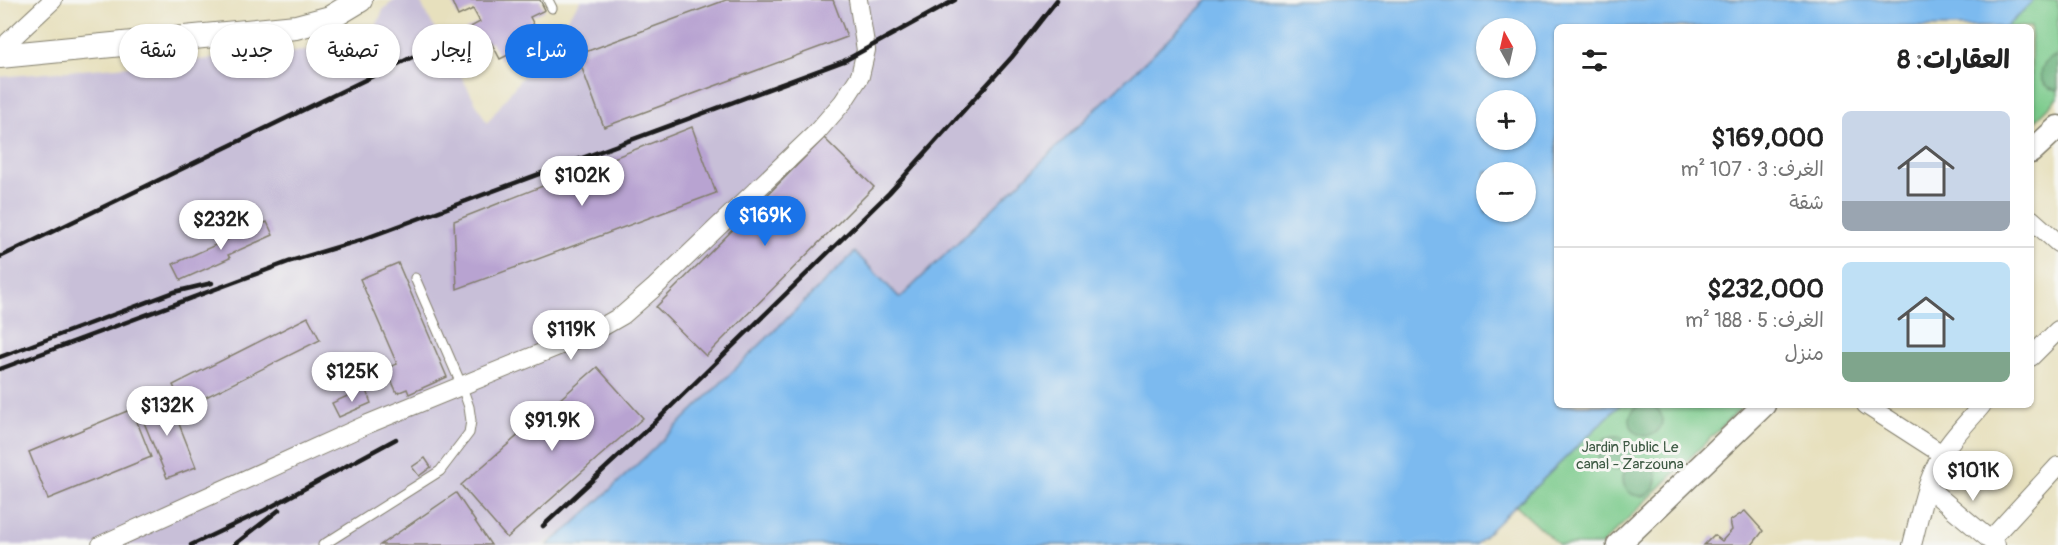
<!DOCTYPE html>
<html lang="ar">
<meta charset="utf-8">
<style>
body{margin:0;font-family:Pangolin,"Playpen Sans Arabic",sans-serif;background:#f6f6f6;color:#222;direction:rtl;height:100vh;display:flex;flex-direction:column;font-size:22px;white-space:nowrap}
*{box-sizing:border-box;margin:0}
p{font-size:20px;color:#767676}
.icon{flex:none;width:33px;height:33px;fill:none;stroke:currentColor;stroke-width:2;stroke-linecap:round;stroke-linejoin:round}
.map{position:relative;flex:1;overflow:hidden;direction:ltr}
.details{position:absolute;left:1554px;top:24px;width:480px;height:384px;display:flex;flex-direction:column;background:#fff;border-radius:9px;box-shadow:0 2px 4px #0004;direction:rtl}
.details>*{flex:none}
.guide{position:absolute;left:18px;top:24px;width:570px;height:54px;direction:rtl;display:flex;gap:12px}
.needle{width:39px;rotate:352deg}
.controls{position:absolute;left:1476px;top:18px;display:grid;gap:12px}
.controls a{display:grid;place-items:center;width:60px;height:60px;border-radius:50%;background:#fff;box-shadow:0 2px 4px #0004;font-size:30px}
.price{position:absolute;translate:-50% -51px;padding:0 14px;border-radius:21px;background:#fff;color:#222;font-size:20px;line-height:39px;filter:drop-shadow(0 2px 3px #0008)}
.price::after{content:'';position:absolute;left:50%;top:36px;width:18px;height:14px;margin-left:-9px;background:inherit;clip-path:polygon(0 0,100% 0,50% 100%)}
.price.active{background:#1a73e8;color:#fff}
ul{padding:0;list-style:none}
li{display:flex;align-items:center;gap:18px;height:150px;padding:0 24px}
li+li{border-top:2px solid #e0e0e0}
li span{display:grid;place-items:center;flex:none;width:168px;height:120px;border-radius:9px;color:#555}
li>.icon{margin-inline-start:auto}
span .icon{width:72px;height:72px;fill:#fffc;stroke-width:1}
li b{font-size:26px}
h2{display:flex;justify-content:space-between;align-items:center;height:72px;padding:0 24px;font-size:26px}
.chip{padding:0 21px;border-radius:27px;background:#fff;box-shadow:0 2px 4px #0004;font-size:21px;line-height:54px}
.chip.active{background:#1a73e8;color:#fff}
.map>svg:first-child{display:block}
.industrial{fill:#c8bfd8}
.green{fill:#7aca8b;stroke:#4b7354;stroke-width:1.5}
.forest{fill:#63ae77;stroke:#40654a;stroke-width:1.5}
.water{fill:#7cbaef;stroke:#4c6b86;stroke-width:1.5;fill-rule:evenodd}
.building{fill:#b8a3d1}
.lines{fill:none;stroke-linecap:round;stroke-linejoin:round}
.service-casing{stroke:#827e6c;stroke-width:11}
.minor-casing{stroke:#827e6c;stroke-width:20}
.tertiary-casing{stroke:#827e6c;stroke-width:25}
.secondary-casing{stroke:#827e6c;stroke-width:26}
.service{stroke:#fff;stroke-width:9}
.minor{stroke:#fff;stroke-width:18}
.tertiary{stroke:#fff;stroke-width:22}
.secondary{stroke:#fff;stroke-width:24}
.rail{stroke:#1c1c1c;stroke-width:4.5}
.labels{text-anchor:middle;stroke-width:6;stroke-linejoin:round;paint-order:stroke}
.park-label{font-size:15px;fill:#3d5943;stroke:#f6f6f2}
</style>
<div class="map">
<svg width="2058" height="545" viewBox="0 0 2058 545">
<rect width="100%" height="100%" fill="#f6f6f2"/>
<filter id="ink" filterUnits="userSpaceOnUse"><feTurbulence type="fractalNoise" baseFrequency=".0167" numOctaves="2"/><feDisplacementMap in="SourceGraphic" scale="12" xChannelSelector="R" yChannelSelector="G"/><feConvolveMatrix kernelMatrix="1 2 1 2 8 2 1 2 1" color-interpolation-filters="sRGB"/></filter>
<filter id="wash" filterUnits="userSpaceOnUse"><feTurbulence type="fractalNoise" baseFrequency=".008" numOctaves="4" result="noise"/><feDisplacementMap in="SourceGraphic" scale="24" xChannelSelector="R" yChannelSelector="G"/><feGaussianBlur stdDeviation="1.35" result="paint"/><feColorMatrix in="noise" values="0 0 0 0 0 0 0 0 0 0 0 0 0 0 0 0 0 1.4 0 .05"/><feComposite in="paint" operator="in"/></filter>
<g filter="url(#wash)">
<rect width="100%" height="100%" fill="#e7e0bd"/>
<polygon class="industrial" points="393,0 419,0 487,123 581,0 1209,0 900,298 855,252 645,457 569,528 543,545 0,545 0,77 315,50 375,29 383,10"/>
<g class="green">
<polygon points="2034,0 2058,0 2058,98 2031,125 2031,27 2006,27"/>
<polygon points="1620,405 1744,405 1601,545 1559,545 1516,506"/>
</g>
<g class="forest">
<path d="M2054,57H2058V90C2037,88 2036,64 2054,57Z"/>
<circle cx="1646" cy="420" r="16"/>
<circle cx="1615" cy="453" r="17"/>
<circle cx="1640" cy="479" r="17"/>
</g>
<path class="water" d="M1209,0H2034L2006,27H1557V405H1620L1475,545H547L569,528L645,457L855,252L900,298ZM1486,28H1526V68H1486ZM1486,100H1526V140H1486ZM1486,172H1526V212H1486Z"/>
<g id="blocks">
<g class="building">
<polygon points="451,0 540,0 545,10 530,17 541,39 500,59 491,42 475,50 465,30 480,22 473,9 458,16"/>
<polygon points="726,0 833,0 847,37 604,127 577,55"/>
<polygon points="692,127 716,193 457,289 454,221"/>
<polygon points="824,138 874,187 706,356 656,307"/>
<polygon points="267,222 273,235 228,255 230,258 181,280 173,264"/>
<polygon points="398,263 447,377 409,394 407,389 397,393 386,368 397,364 360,279"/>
<polygon points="308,317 320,340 184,408 173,385"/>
<polygon points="597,367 643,418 507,538 461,485"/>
<polygon points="365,388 371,403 339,417 332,403"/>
<polygon points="168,396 196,467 167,478 138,408"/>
<polygon points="132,409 151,457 48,499 29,452"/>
<polygon points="425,458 431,467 419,476 412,467"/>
<polygon points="456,493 491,545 380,545"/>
<polygon points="1745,511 1763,531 1752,545 1704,545 1714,535 1722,541 1732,530 1730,521"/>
</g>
</g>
</g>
<g filter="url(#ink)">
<use href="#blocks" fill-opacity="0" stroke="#827e6c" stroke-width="1.5"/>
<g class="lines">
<defs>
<g id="service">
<polyline points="548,0 552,8"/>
<polyline points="323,545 440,471 469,433 471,421 469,407 461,384 415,278"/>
</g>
<g id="minor">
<polyline points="8,42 53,0"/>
<polyline points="2031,219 2058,243"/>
<polyline points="2031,357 2058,330"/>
<polyline points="1866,405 1942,454"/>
<polyline points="1927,487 1996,545"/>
<polyline points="1990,540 2058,466"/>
<polyline points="101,545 368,424 595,331 623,315 655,287 816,133 843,102 860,76 866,50 858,0"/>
<path d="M1912,545C1920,515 1925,483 1941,456C1951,438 1969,421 1982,405"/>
</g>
<g id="tertiary">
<polyline points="2031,152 2058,127"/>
<polyline points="1618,545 1764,405"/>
</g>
<polyline id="secondary" points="0,56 296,27 330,18 360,0"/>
</defs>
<use href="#service" class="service-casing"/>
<use href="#minor" class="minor-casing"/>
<use href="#tertiary" class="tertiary-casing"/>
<use href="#secondary" class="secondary-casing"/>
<use href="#service" class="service"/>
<use href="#minor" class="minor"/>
<use href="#tertiary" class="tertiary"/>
<use href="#secondary" class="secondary"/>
<g class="rail">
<polyline points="0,257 439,44"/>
<polyline points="0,357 174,292 212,283"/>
<polyline points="0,369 291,261 361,240 844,61 955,0"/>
<polyline points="543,526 653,424 889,193 1012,57 1057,0"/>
<polyline points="191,545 265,510 396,439"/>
<polyline points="234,545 279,510"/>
</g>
</g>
</g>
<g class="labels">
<g class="park-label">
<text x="1630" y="452">Jardin Public Le<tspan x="1630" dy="17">canal - Zarzouna</tspan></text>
</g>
</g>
</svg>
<div class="controls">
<a><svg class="needle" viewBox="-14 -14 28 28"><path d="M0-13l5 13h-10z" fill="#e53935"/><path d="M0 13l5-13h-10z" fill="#767676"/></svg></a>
<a>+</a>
<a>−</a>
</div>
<b class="price" style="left:582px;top:207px">$102K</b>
<b class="price active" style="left:765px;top:247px">$169K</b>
<b class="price" style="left:221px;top:251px">$232K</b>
<b class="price" style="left:571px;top:361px">$119K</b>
<b class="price" style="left:352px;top:403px">$125K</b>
<b class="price" style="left:167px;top:437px">$132K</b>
<b class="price" style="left:552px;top:452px">$91.9K</b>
<b class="price" style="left:1973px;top:502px">$101K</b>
<div class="guide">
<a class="chip active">شراء</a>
<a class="chip">إيجار</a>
<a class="chip">تصفية</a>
<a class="chip">جديد</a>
<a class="chip">شقة</a>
</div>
<section class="details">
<h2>العقارات: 8<svg class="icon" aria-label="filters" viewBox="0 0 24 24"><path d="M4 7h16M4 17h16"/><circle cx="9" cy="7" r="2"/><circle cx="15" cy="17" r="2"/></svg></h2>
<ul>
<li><span style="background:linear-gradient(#c9d6e8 75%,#9aa5b1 0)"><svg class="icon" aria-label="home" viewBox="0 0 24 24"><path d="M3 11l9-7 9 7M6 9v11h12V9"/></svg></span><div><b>$169,000</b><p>الغرف: 3 · 107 m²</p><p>شقة</p></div></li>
<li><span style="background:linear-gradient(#bfe0f5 75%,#7fa58c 0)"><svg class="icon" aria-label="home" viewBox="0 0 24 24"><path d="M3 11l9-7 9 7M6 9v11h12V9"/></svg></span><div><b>$232,000</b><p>الغرف: 5 · 188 m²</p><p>منزل</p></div></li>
</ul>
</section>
</div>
